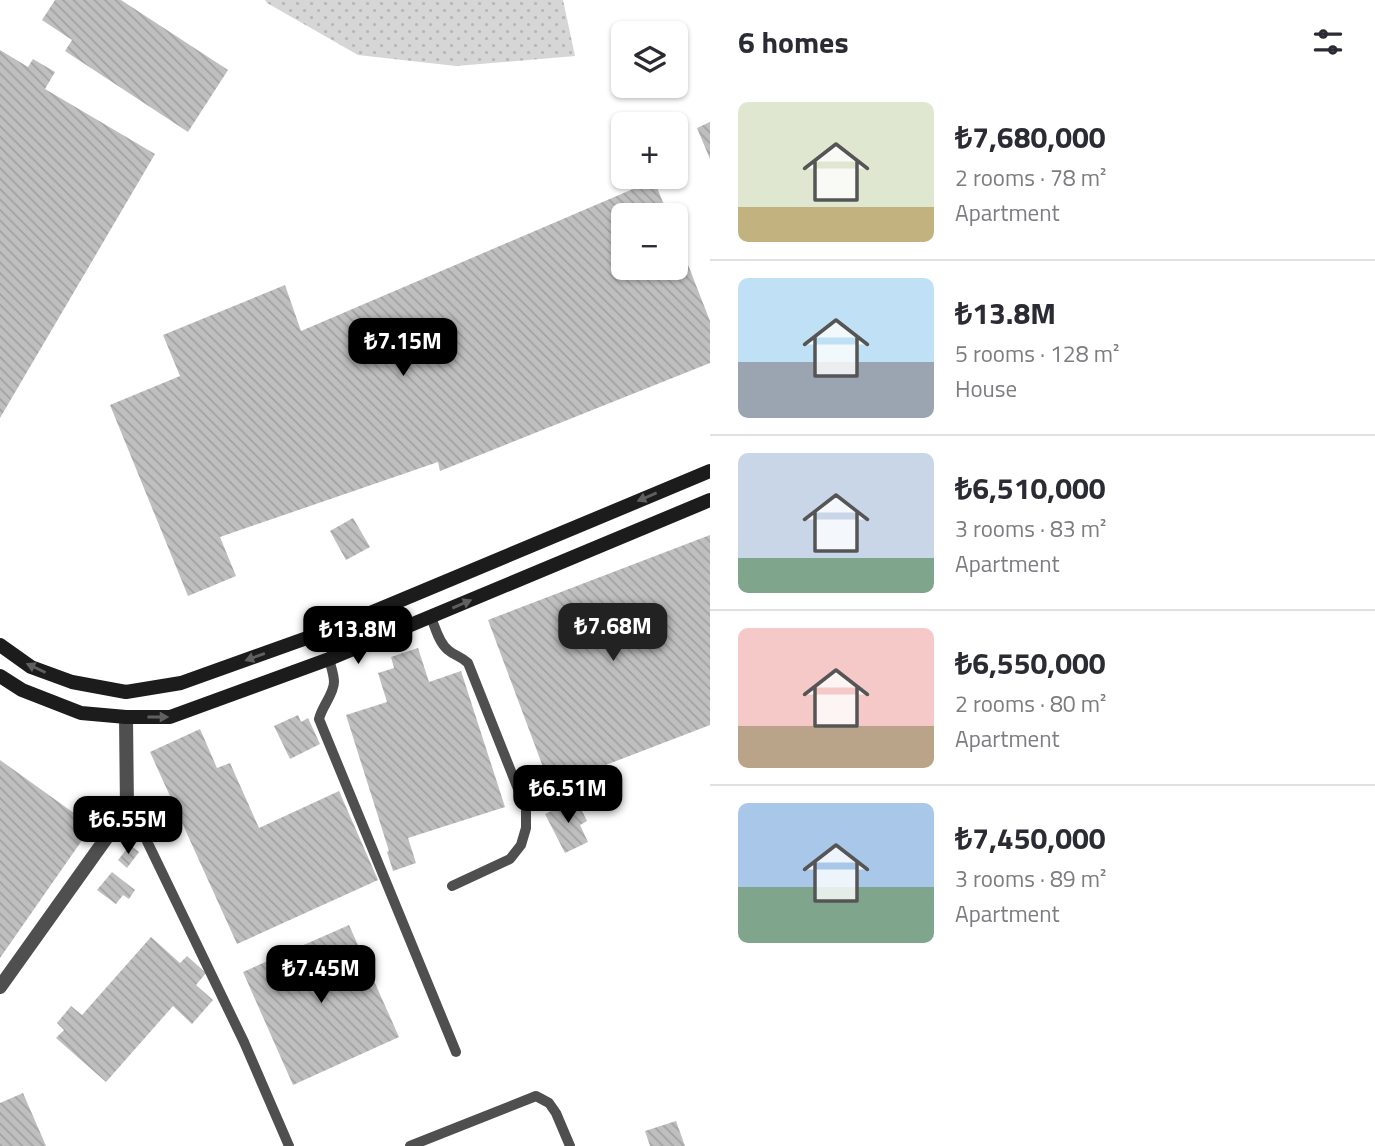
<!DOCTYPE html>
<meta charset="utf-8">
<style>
body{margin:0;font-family:"Titillium Web",sans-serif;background:#f7f7f7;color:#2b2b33;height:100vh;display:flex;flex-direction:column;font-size:26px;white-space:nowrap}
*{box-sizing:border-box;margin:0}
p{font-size:23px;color:#7c7c81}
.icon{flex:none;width:38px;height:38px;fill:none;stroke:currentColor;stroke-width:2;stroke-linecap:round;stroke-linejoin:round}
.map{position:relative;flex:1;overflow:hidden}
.details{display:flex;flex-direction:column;background:#fff;width:665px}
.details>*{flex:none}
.tools{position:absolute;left:611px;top:21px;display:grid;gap:14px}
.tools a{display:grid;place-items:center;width:77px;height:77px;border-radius:10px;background:#fff;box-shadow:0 2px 5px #0004;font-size:35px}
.price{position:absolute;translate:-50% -60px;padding:0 16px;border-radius:14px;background:#000;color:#fff;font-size:23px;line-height:46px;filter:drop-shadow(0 2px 4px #0008)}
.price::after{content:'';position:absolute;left:50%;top:42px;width:21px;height:16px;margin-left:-10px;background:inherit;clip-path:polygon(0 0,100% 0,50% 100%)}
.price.on{background:#222;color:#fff}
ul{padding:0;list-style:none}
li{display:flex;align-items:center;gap:21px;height:175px;padding:0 28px}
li+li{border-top:2px solid #e1e1e2}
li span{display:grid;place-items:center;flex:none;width:196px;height:140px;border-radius:10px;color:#555}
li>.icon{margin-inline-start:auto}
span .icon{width:84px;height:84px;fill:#fffc;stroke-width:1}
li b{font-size:30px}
h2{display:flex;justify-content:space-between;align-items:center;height:84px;padding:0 28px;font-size:30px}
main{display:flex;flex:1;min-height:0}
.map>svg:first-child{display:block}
.grass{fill:url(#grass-dots)}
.building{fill:url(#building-back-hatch)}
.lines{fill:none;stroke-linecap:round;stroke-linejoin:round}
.lane{stroke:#4f4f4f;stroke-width:10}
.street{stroke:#4f4f4f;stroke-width:14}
.secondary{stroke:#1c1c1c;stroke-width:14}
.oneway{fill:#606060}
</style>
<main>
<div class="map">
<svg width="710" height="1146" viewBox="0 0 710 1146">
<defs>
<pattern id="grass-dots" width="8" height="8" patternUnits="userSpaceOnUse" patternTransform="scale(1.75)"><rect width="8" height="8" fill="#d6d6d6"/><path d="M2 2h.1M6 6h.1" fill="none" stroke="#b6b6b6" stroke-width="1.8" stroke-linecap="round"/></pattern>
<pattern id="building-back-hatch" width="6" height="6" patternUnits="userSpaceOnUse" patternTransform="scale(1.75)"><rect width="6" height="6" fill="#bfbfbf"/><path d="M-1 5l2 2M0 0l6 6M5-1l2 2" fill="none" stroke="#a2a2a2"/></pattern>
</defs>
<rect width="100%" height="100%" fill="#fff"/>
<polygon class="grass" points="265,0 563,0 575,56 456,66 358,55 267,3"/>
<g class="building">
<polygon points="55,0 121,0 228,70 188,132 65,51 72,40 42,20"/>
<polygon points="0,50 28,67 33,59 55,72 45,89 155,154 0,418"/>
<polygon points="710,122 710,159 697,128"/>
<polygon points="654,180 668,215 623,215 623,268 676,268 676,234 710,321 710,363 440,471 438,462 220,537 236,576 188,596 110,405 180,376 163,335 285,285 301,331"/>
<polygon points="353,518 370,547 346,560 330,531"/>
<polygon points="710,535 710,725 585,773 590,785 570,792 568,785 552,791 488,620"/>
<polygon points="418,648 429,682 461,671 505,807 408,838 416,863 393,871 387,852 389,851 346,715 387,702 378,673 394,668 391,657"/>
<polygon points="298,715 301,722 308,718 320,744 290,759 274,726"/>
<polygon points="200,729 217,768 230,763 259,828 339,791 378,880 237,944 150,752"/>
<polygon points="0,760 92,826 0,958"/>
<polygon points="576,799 587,821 580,825 588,842 565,853 545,814"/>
<polygon points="130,845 139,852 127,868 118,860"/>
<polygon points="112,872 135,890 129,899 123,895 116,904 97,890"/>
<polygon points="349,925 399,1037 293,1085 243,972"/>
<polygon points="151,937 180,963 187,956 206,973 196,985 213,1000 192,1024 173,1006 106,1082 56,1038 64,1030 57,1023 71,1006 82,1015"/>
<polygon points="23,1093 46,1146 0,1146 0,1103"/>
<polygon points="676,1121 685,1146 650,1146 645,1131"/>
</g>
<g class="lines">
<g class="lane">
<path d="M431,617C435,627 439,643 448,650C455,656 459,655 468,663L526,809V828L521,845L510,859L452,886"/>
<path d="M329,659C331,667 334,675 334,682C334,694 322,706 319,719L456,1052"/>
<polyline points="127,809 142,831 244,1042 289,1146"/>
<polyline points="410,1146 536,1096 549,1103 556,1113 570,1146"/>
</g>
<polyline class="street" points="0,987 127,809 126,717"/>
<g class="secondary">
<polyline points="0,645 31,667 72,682 126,692 181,683 332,629 710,471"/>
<polyline points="0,676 22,690 81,713 126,717 170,717 329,659 710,500"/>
</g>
</g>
<defs><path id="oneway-solid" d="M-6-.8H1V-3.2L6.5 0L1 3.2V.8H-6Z" transform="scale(1.75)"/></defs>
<g class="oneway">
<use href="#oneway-solid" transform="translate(647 497) rotate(157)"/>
<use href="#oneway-solid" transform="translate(462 604) rotate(-23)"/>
<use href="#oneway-solid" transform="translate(255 657) rotate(160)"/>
<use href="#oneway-solid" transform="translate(36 668) rotate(-155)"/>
<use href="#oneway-solid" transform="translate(158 717)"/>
</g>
</svg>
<div class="tools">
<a><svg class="icon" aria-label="layers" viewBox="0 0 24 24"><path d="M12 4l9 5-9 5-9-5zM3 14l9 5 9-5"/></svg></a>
<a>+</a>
<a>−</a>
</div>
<b class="price" style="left:403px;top:378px">₺7.15M</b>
<b class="price on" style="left:613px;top:663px">₺7.68M</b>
<b class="price" style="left:358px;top:666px">₺13.8M</b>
<b class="price" style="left:568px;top:825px">₺6.51M</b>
<b class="price" style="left:128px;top:856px">₺6.55M</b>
<b class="price" style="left:321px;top:1005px">₺7.45M</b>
</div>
<section class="details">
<h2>6 homes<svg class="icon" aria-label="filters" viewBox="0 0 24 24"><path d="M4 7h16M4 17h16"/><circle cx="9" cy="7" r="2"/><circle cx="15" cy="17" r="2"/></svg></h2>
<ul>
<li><span style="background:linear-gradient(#dfe7d0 75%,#c2b280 0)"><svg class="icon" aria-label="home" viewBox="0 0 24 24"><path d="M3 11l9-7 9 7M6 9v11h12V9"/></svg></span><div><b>₺7,680,000</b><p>2 rooms · 78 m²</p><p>Apartment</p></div></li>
<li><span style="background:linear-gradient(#bfe0f5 60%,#9aa5b1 0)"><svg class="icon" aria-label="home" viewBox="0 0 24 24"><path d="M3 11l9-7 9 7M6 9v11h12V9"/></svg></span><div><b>₺13.8M</b><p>5 rooms · 128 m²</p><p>House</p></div></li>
<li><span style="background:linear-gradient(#c9d6e8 75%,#7fa58c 0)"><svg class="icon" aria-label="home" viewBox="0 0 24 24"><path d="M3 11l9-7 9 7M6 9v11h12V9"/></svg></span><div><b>₺6,510,000</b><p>3 rooms · 83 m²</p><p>Apartment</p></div></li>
<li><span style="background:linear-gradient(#f6c9c9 70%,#b9a48a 0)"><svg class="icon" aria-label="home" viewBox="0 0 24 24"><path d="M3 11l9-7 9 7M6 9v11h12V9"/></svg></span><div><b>₺6,550,000</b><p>2 rooms · 80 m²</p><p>Apartment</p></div></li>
<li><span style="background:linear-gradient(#a9c7e8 60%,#7fa58c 0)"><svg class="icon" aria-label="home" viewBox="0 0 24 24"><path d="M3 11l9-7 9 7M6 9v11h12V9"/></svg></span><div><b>₺7,450,000</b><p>3 rooms · 89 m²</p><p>Apartment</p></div></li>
</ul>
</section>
</main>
